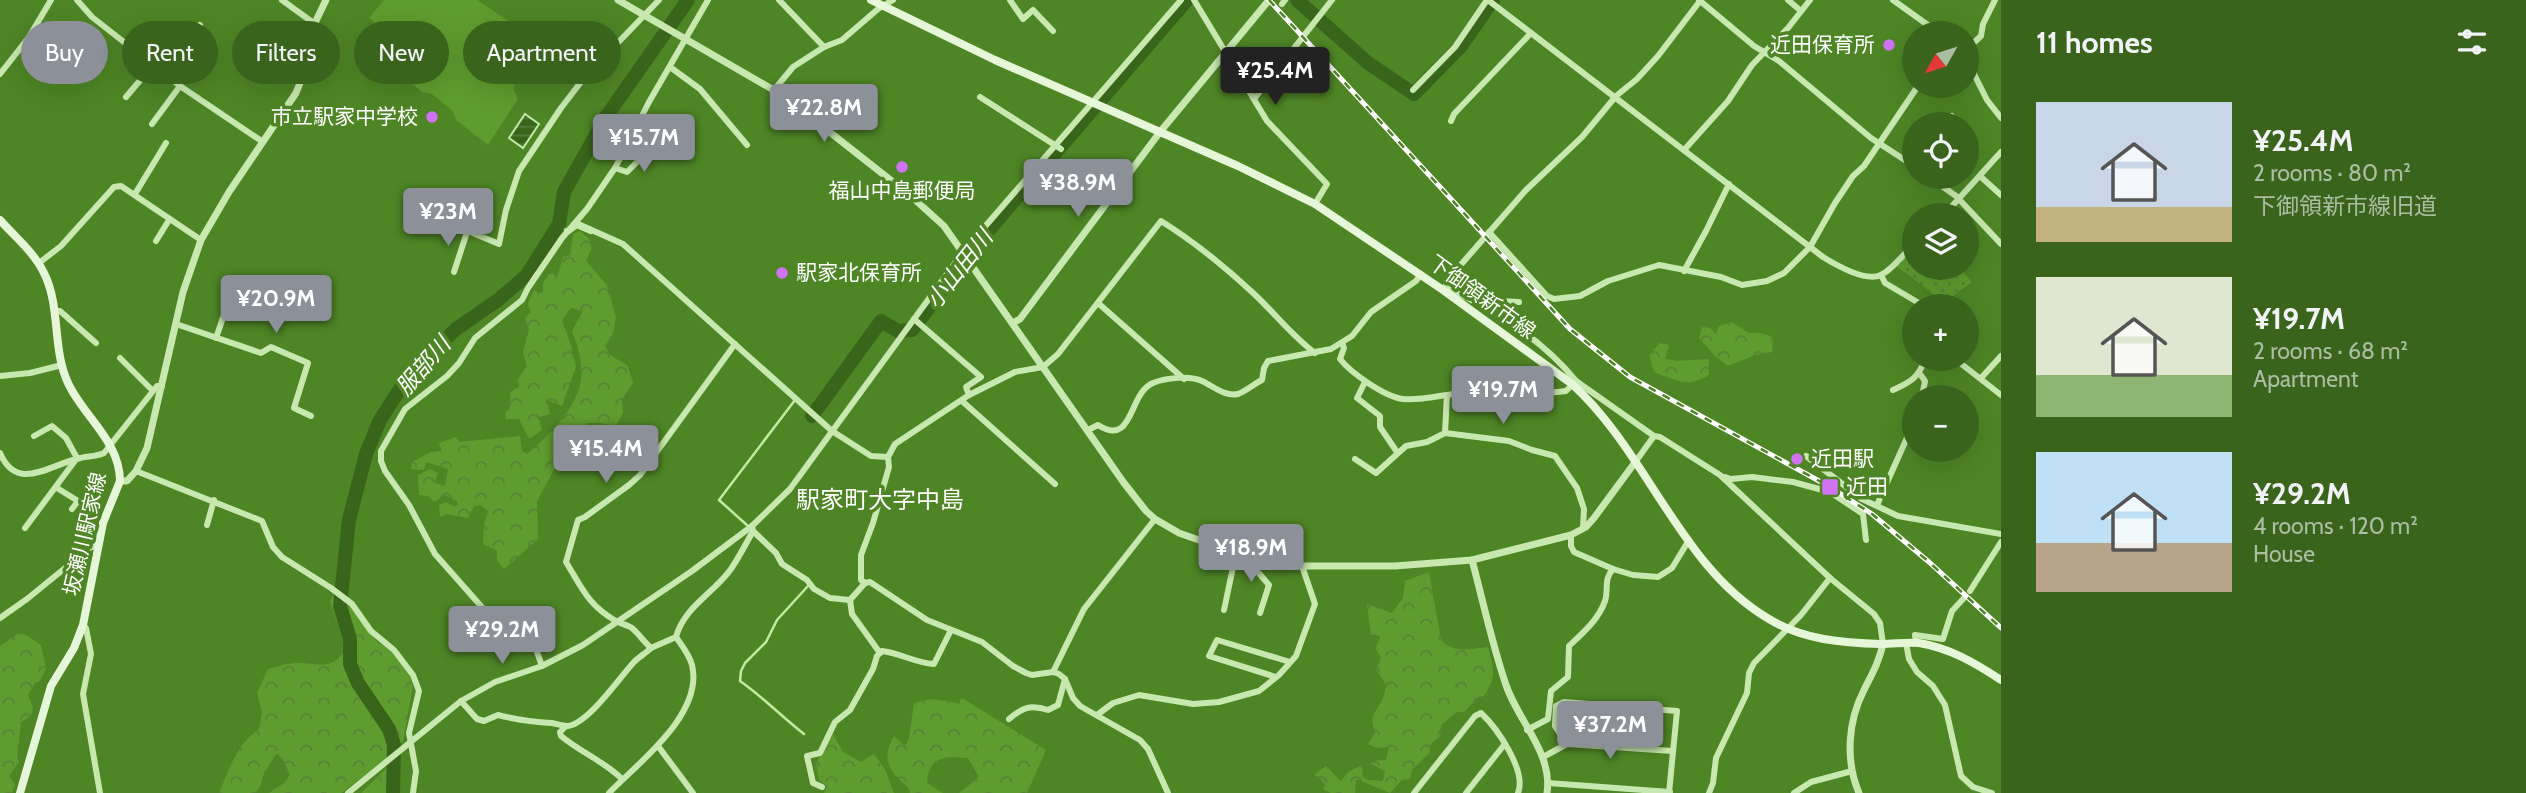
<!DOCTYPE html>
<meta charset="utf-8">
<style>
body{margin:0;font-family:Cabin,"Noto Sans JP",sans-serif;background:#416a25;color:#f1f3f6;height:100vh;display:flex;flex-direction:column;font-size:26px;white-space:nowrap}
*{box-sizing:border-box;margin:0}
p{font-size:23px;color:#abbda3}
.icon{flex:none;width:38px;height:38px;fill:none;stroke:currentColor;stroke-width:2;stroke-linecap:round;stroke-linejoin:round}
.map{position:relative;flex:1;overflow:hidden}
.drawer{display:flex;flex-direction:column;background:#3a641c;width:525px}
.drawer>*{flex:none}
.top-card{position:absolute;left:21px;top:21px;width:665px;height:63px;display:flex;gap:14px}
.needle{width:46px;rotate:231deg}
.buttons{position:absolute;left:1902px;top:21px;display:grid;gap:14px}
.buttons a{display:grid;place-items:center;width:77px;height:77px;border-radius:50%;background:#3a641c;box-shadow:0 7px 28px #0002;font-size:35px}
.price{position:absolute;translate:-50% -60px;padding:0 16px;border-radius:7px;background:#8c9099;color:#fff;font-size:23px;line-height:46px;filter:drop-shadow(0 2px 4px #0008)}
.price::after{content:'';position:absolute;left:50%;top:42px;width:21px;height:16px;margin-left:-10px;background:inherit;clip-path:polygon(0 0,100% 0,50% 100%)}
.price.active{background:#222;color:#fff}
ul{padding:0;list-style:none}
li{display:flex;align-items:center;gap:21px;height:175px;padding:0 35px}
li span{display:grid;place-items:center;flex:none;width:196px;height:140px;border-radius:0px;color:#555}
li>.icon{margin-inline-start:auto}
span .icon{width:84px;height:84px;fill:#fffc;stroke-width:1}
li b{font-size:30px}
h2{display:flex;justify-content:space-between;align-items:center;height:84px;padding:0 35px;font-size:30px}
.pill{padding:0 24px;border-radius:32px;background:#3a641c;box-shadow:0 7px 28px #0002;font-size:24px;line-height:63px}
.pill.active{background:#8c9099;color:#fff}
main{display:flex;flex:1;min-height:0}
.map>svg:first-child{display:block}
.green{fill:#5f9c2f}
.forest{fill:url(#forest-crowns)}
.park{fill:url(#park-dots)}
.water{fill:url(#water-rules);stroke:#c3e9a3;stroke-width:2}
.lines{fill:none;stroke-linecap:round;stroke-linejoin:round}
.stream{stroke:#c3e9a3;stroke-width:2.5}
.river{stroke:#39651a;stroke-width:14}
.minor{stroke:#c8e8af;stroke-width:6}
.tertiary{stroke:#c8e8af;stroke-width:7}
.secondary{stroke:#e6f7d9;stroke-width:8}
.rail-casing{stroke:#fff;stroke-width:5}
.rail{stroke:#4e8525;stroke-width:2.5;stroke-dasharray:8;stroke-linecap:butt}
.poi-dot{fill:#cf73f2;stroke:#4e8525;stroke-width:2.5}
.labels{text-anchor:middle;stroke-width:7;stroke-linejoin:round;paint-order:stroke}
.poi-label{font-size:21px;fill:#fff;stroke:#4e8525;text-anchor:start}
.street-label{font-size:21px;fill:#fff;stroke:#4e8525}
.water-label{font-size:23px;font-style:italic;fill:#fff;stroke:#4e8525}
.quarter-label{font-size:24px;fill:#fff;stroke:#4e8525}
</style>
<main>
<div class="map">
<svg width="2001" height="793" viewBox="0 0 2001 793">
<defs>
<pattern id="forest-crowns" width="20" height="18" patternUnits="userSpaceOnUse" patternTransform="scale(1.75)"><rect width="20" height="18" fill="#5f9c2f"/><path d="M2 6a3 3 0 1 1 6 0M12 15a3 3 0 1 1 6 0" fill="none" stroke="#588039"/></pattern>
<pattern id="park-dots" width="8" height="8" patternUnits="userSpaceOnUse" patternTransform="scale(1.75)"><rect width="8" height="8" fill="#5f9c2f"/><path d="M2 2h.1M6 6h.1" fill="none" stroke="#588039" stroke-width="1.8" stroke-linecap="round"/></pattern>
<pattern id="water-rules" width="6" height="5" patternUnits="userSpaceOnUse" patternTransform="scale(1.75)"><rect width="6" height="5" fill="#39651a"/><path d="M0 2.5h6" fill="none" stroke="#577c3c"/></pattern>
</defs>
<rect width="100%" height="100%" fill="#4e8525"/>
<polygon class="green" points="384,0 477,0 538,40 513,88 518,99 488,145 456,120 452,110 432,94 422,92 375,50 388,33 369,18"/>
<g class="forest">
<path d="M580,231L589,239L592,247L586,261L607,285L616,317L613,333L605,346L610,355L628,366L633,383L622,399L623,413L616,426L602,423H587L573,443L563,447L561,457L537,501L538,539L504,569L497,561V551L483,544L484,524L488,511L481,505L474,506L468,518L447,514L440,517L439,505L446,502L456,507L458,502L445,495L434,502L428,496L419,495L418,475L430,469L438,473L435,483L445,486L448,469L426,462L424,470L411,469L412,462L431,452L442,451L439,443L456,437L459,442L520,436L522,451L527,454C548,437 577,408 581,380C583,363 578,346 572,331L583,311L571,308L562,320L571,345L576,367L562,406L547,400L550,414L539,417L542,430L529,439L519,419H506L505,413L510,408V392L519,387L518,379L527,366L523,352L529,330L525,318L531,312L528,304L534,290L539,293L543,292V283L549,273L558,275L563,257L570,255L573,234Z"/>
<polygon points="1732,322 1749,333 1760,333 1773,337 1772,352 1755,355 1728,366 1715,356 1699,338 1702,327 1710,328 1716,334 1719,326"/>
<path d="M1660,343L1669,345L1665,359L1677,361L1709,359V375C1686,388 1678,381 1654,372L1649,355Z"/>
<path d="M1429,572L1441,640C1454,654 1470,649 1488,647C1494,671 1497,675 1484,696L1479,697L1464,712H1457L1441,725L1440,736L1431,744L1430,752L1412,770L1410,779L1402,780L1390,793L1356,779L1355,793H1331L1323,789L1325,785L1319,777L1314,775L1326,766L1341,781L1348,772L1360,766L1363,769L1362,776L1368,780L1383,781L1385,771L1371,764L1372,761L1386,760L1389,747L1377,748L1368,744L1375,733C1370,718 1373,715 1380,704C1384,699 1385,690 1386,685L1376,669L1381,658L1376,649L1380,636L1371,635L1367,604L1392,613L1403,598L1405,581Z"/>
<path d="M333,596L351,608L378,643L389,648L408,671L413,686L403,741L385,760L341,793H269L284,783L290,775L283,760L277,753L264,773L260,787L255,793H219C229,769 237,744 259,729L262,712L257,693L268,669C277,667 287,663 296,663C317,662 331,673 346,649L330,601Z"/>
<polygon points="17,634 26,635 41,645 46,668 40,681 35,683 28,695 33,708 31,716 21,722 17,757 19,762 9,776 15,784 12,793 0,793 0,646"/>
<path d="M962,698L1046,750L1027,793H959L979,777L968,758C944,756 929,756 927,783L943,793H910L908,787C888,771 881,759 894,736L905,746L909,738L914,703L931,699L958,703Z"/>
<polygon points="833,734 843,752 861,762 874,754 885,769 894,793 824,793 827,786 819,780 816,763"/>
<polygon points="389,766 389,793 360,793 361,793"/>
</g>
<polygon class="park" points="1914,247 1914,268 1959,268 1972,282 1944,302 1895,265"/>
<polygon class="water" points="525,114 539,124 523,148 509,138"/>
<g class="lines">
<g class="stream">
<polyline points="559,224 569,233 577,227 591,233"/>
<polyline points="748,526 719,500 795,400"/>
<path d="M804,734C782,717 763,697 740,681L741,671L745,663L766,642L777,620L808,586"/>
</g>
<g class="river">
<polyline points="1297,0 1368,63 1414,94 1461,46 1493,0"/>
<polyline points="812,416 881,321 898,331 912,330 976,245 1187,0"/>
<polyline points="393,793 394,745 389,729 358,683 350,664 350,639 340,606 349,520 366,454 380,420 411,372 456,329 498,300 527,275 559,224 564,192 606,117 688,0"/>
</g>
<g class="minor">
<polyline points="77,0 92,17 180,86 263,142"/>
<polyline points="282,0 315,24"/>
<polyline points="779,0 824,47"/>
<polyline points="1010,0 1023,19 1033,10 1053,31"/>
<polyline points="1194,0 1267,121 1327,184 1315,204"/>
<path d="M1488,0L1823,257C1836,265 1866,282 1881,275C1893,269 1905,253 1914,243"/>
<polyline points="1699,0 1754,46 1779,61 1871,138 1914,166"/>
<polyline points="1788,0 1801,11"/>
<polyline points="1893,0 1939,33"/>
<polyline points="1282,4 1285,0"/>
<polyline points="1967,49 1981,36 1983,24 1995,0"/>
<polyline points="1967,60 1987,100 2001,118"/>
<polyline points="670,67 700,89 747,145"/>
<polyline points="164,71 200,25"/>
<polyline points="0,74 29,37 51,0"/>
<polyline points="774,90 793,67 824,47 842,40 878,9 893,0"/>
<polyline points="1413,90 1455,47 1487,0"/>
<polyline points="126,97 154,64"/>
<polyline points="980,97 1061,149"/>
<polyline points="1254,99 1332,0"/>
<polyline points="1451,121 1454,114 1531,33"/>
<polyline points="152,124 180,86"/>
<polyline points="1944,124 1952,116"/>
<polyline points="1685,149 1728,101 1752,65 1788,28 1810,0"/>
<polyline points="615,168 627,172 657,142 668,137"/>
<polyline points="1929,177 1956,196 2001,244"/>
<polyline points="1981,177 2001,195"/>
<polyline points="135,194 166,143"/>
<polyline points="435,210 456,226 499,244 506,210 519,171 561,108 584,78 659,0"/>
<polyline points="1944,215 2001,152"/>
<polyline points="576,223 623,244 832,431 871,456 888,457"/>
<polyline points="1489,232 1547,296 1554,299 1580,296 1608,281 1659,265 1721,277 1742,285 1767,281 1784,273 1810,247 1835,203 1853,176 1864,166 1918,86"/>
<polyline points="156,241 169,220"/>
<polyline points="39,263 61,246 114,187 121,186 201,240"/>
<polyline points="1684,271 1706,231 1729,184"/>
<polyline points="454,272 467,232"/>
<polyline points="1881,275 1885,283 1924,306"/>
<polyline points="1443,290 1458,268 1526,190 1582,137 1616,96 1637,79 1658,56 1700,1"/>
<path d="M1443,290L1450,289C1497,312 1542,339 1576,381"/>
<polyline points="1098,303 1184,379"/>
<polyline points="1493,310 1500,301 1519,302"/>
<polyline points="54,311 60,311 96,343"/>
<polyline points="914,319 981,377 966,387 969,395"/>
<polyline points="176,324 261,353 271,347 308,363 294,408 311,416"/>
<polyline points="216,338 226,309"/>
<path d="M1342,343L1344,348L1340,359C1351,373 1385,397 1403,399C1422,401 1444,394 1463,393C1498,392 1532,396 1566,391L1576,381L1654,436"/>
<path d="M735,344L640,475L629,485L585,517L578,520L566,562C582,588 588,605 616,621C621,624 628,625 632,628C639,634 644,642 651,648L676,637C684,607 714,593 731,569C739,557 746,544 753,531L752,526"/>
<polyline points="120,358 153,391"/>
<polyline points="1955,359 2001,395"/>
<polyline points="1920,374 1925,381 1922,397"/>
<polyline points="0,376 30,373 62,365"/>
<polyline points="1981,378 2001,356"/>
<polyline points="1365,382 1357,398 1380,416 1380,427 1397,452"/>
<path d="M1893,390C1911,382 1919,377 1925,359"/>
<polyline points="962,401 1055,484"/>
<path d="M1088,430L1098,425C1134,448 1128,393 1153,383C1165,378 1190,375 1202,381C1213,386 1225,397 1238,394C1246,391 1254,384 1262,380L1264,368L1268,361L1331,349L1352,336L1371,312L1416,281L1421,274"/>
<polyline points="1445,433 1447,395"/>
<path d="M0,453C17,493 49,465 77,459C86,456 95,457 104,453L157,386H162"/>
<polyline points="1806,456 1862,499 1898,516 2001,534"/>
<polyline points="1355,459 1376,473 1406,446 1427,442 1445,433 1509,441 1532,450 1555,456 1577,488 1584,509 1583,528"/>
<polyline points="1636,461 1654,436 1660,437 1720,475 1830,578 1874,614 1880,623 1883,644"/>
<polyline points="136,471 262,521 273,547 282,557 331,588 352,604 371,631 394,650 413,675 419,691 409,733 416,771 413,793"/>
<polyline points="1725,477 1731,479 1752,477 1793,482 1830,492 1863,514 1866,540"/>
<polyline points="57,488 78,501 72,509"/>
<polyline points="1877,505 1914,422"/>
<polyline points="207,525 214,500"/>
<polyline points="25,528 77,458 66,438 52,426 34,436"/>
<polyline points="753,531 776,553 782,564 807,580 814,589 830,598 850,600 865,583 870,582 927,620 982,642 1013,666 1026,673 1032,675 1053,672 1059,674 1065,679 1073,698 1080,706 1140,740 1148,749 1168,793"/>
<polyline points="1571,535 1571,546 1574,552 1613,569 1633,575 1658,577 1672,568 1689,540"/>
<polyline points="1256,558 1257,571 1269,585 1260,613"/>
<path d="M865,583L861,580V555L873,523L889,467L888,457L895,444L969,395L1015,372L1043,367L1058,354L1161,221C1193,241 1224,266 1252,292C1274,312 1291,335 1315,353"/>
<polyline points="1970,591 2001,542"/>
<polyline points="850,600 852,614 880,653"/>
<polyline points="1224,610 1236,553"/>
<polyline points="0,618 27,599 91,547 97,546"/>
<polyline points="83,625 86,628 91,654 83,694 100,793"/>
<polyline points="1906,643 1909,659 1917,672 1933,686 1945,705 1961,776 1973,787 1992,793"/>
<polyline points="1916,643 1915,635 1943,639 1952,611 1964,598"/>
<polyline points="542,666 532,638 511,623 488,614 435,554 409,505 385,471 381,461 381,451 405,409 447,376 459,363 475,338 522,300 528,288 562,238 587,209 615,168 649,102 708,0"/>
<polyline points="1053,672 1084,609 1155,519"/>
<polyline points="1276,677 1209,656 1217,640 1290,662"/>
<path d="M461,701L477,719L484,721L498,715C517,720 532,722 552,723C557,724 563,726 568,726C589,723 620,677 634,662C639,657 646,653 651,648"/>
<polyline points="1097,715 1113,703 1139,695 1193,704 1219,702 1259,691 1279,675 1296,656 1315,604 1302,566"/>
<path d="M1009,719C1022,708 1030,704 1048,710L1058,705L1065,679"/>
<path d="M566,726L560,732L561,736C580,752 604,761 622,779"/>
<path d="M1527,730L1548,719L1551,691L1568,677L1569,646C1583,633 1599,619 1605,601C1609,589 1603,580 1613,569"/>
<polyline points="1567,744 1555,726 1556,706 1564,702 1677,711 1669,793"/>
<polyline points="658,746 693,793"/>
<polyline points="1543,757 1567,744 1673,751"/>
<polyline points="1548,783 1670,792"/>
<path d="M822,787L813,783L807,756L820,753L835,722L850,710L873,669L877,656L882,651C900,653 915,663 934,664L951,630"/>
<polyline points="348,793 461,701 495,682 542,666 583,645 692,571 752,526 790,489 963,252 1181,0"/>
<path d="M609,793C638,763 704,714 692,665C689,654 682,646 676,637"/>
<path d="M1414,793L1475,716L1481,713C1497,728 1527,771 1518,793"/>
<polyline points="1466,793 1504,745"/>
<polyline points="1709,793 1713,783 1716,758 1747,693 1749,673 1754,663 1801,615 1830,578"/>
<polyline points="1794,793 1811,782 1852,771"/>
</g>
<g class="tertiary">
<polyline points="618,0 784,96 912,197 944,226 1124,483 1146,511 1155,519 1179,533 1236,553 1275,563 1302,566 1395,566 1472,560 1571,535 1586,527 1594,518 1636,461"/>
<polyline points="1013,323 1020,319 1160,132 1269,0"/>
<polyline points="120,481 127,481 136,471 147,448 183,292 201,240 229,192 296,93 302,78 312,29 326,0"/>
<path d="M1472,560C1483,601 1492,644 1506,685C1518,721 1553,753 1547,793"/>
<path d="M1859,793C1845,760 1848,721 1864,690C1872,674 1879,662 1883,644"/>
</g>
<g class="secondary">
<path d="M871,0L995,60L1238,166L1315,204L1443,290L1572,384C1648,453 1680,567 1769,619C1803,640 1843,643 1882,644C1894,644 1907,642 1919,643C1950,648 1975,663 2001,680"/>
<path d="M0,220C15,237 34,252 44,273C61,307 52,349 68,383C83,416 120,441 120,481L103,523L83,625L74,648L51,686L20,793"/>
</g>
<defs>
<polyline id="rail" points="1269,0 1570,329 1630,377 1830,487 1872,514 1929,562 2001,628"/>
</defs>
<use href="#rail" class="rail-casing"/>
<use href="#rail" class="rail"/>
</g>
<g class="poi-dot">
<circle cx="1889" cy="45" r="7"/>
<circle cx="432" cy="117" r="7"/>
<circle cx="902" cy="167" r="7"/>
<circle cx="782" cy="273" r="7"/>
<circle cx="1797" cy="459" r="7"/>
<rect x="1821" y="478" width="18" height="18" rx="3.5"/>
</g>
<g class="labels">
<g class="poi-label">
<text x="1875" y="52" text-anchor="end">近田保育所</text>
<text x="418" y="124" text-anchor="end">市立駅家中学校</text>
<text x="902" y="198" text-anchor="middle">福山中島郵便局</text>
<text x="796" y="280">駅家北保育所</text>
<text x="1811" y="466">近田駅</text>
<text x="1846" y="494">近田</text>
</g>
<g class="street-label">
<text transform="translate(1482 297) rotate(36)" y="7">下御領新市線</text>
<text transform="translate(85 534) rotate(-77)" y="7">坂瀬川駅家線</text>
</g>
<g class="water-label">
<text transform="translate(959 269) rotate(-52)" y="8">小山田川</text>
<text transform="translate(423 366) rotate(-49)" y="8">服部川</text>
</g>
<g class="quarter-label">
<text x="880" y="508">駅家町大字中島</text>
</g>
</g>
</svg>
<div class="buttons">
<a><svg class="needle" viewBox="-14 -14 28 28"><path d="M0-13l5 13h-10z" fill="#e53935"/><path d="M0 13l5-13h-10z" fill="#abbda3"/></svg></a>
<a><svg class="icon" aria-label="locate" viewBox="0 0 24 24"><circle cx="12" cy="12" r="6"/><path d="M12 2v4M12 18v4M2 12h4M18 12h4"/></svg></a>
<a><svg class="icon" aria-label="layers" viewBox="0 0 24 24"><path d="M12 4l9 5-9 5-9-5zM3 14l9 5 9-5"/></svg></a>
<a>+</a>
<a>−</a>
</div>
<b class="price active" style="left:1275px;top:107px">¥25.4M</b>
<b class="price" style="left:824px;top:144px">¥22.8M</b>
<b class="price" style="left:644px;top:174px">¥15.7M</b>
<b class="price" style="left:1078px;top:219px">¥38.9M</b>
<b class="price" style="left:448px;top:248px">¥23M</b>
<b class="price" style="left:276px;top:335px">¥20.9M</b>
<b class="price" style="left:1503px;top:426px">¥19.7M</b>
<b class="price" style="left:606px;top:485px">¥15.4M</b>
<b class="price" style="left:1251px;top:584px">¥18.9M</b>
<b class="price" style="left:502px;top:666px">¥29.2M</b>
<b class="price" style="left:1610px;top:761px">¥37.2M</b>
<div class="top-card">
<a class="pill active">Buy</a>
<a class="pill">Rent</a>
<a class="pill">Filters</a>
<a class="pill">New</a>
<a class="pill">Apartment</a>
</div>
</div>
<section class="drawer">
<h2>11 homes<svg class="icon" aria-label="filters" viewBox="0 0 24 24"><path d="M4 7h16M4 17h16"/><circle cx="9" cy="7" r="2"/><circle cx="15" cy="17" r="2"/></svg></h2>
<ul>
<li><span style="background:linear-gradient(#c9d6e8 75%,#c2b280 0)"><svg class="icon" aria-label="home" viewBox="0 0 24 24"><path d="M3 11l9-7 9 7M6 9v11h12V9"/></svg></span><div><b>¥25.4M</b><p>2 rooms · 80 m²</p><p>下御領新市線旧道</p></div></li>
<li><span style="background:linear-gradient(#dfe7d0 70%,#8fb573 0)"><svg class="icon" aria-label="home" viewBox="0 0 24 24"><path d="M3 11l9-7 9 7M6 9v11h12V9"/></svg></span><div><b>¥19.7M</b><p>2 rooms · 68 m²</p><p>Apartment</p></div></li>
<li><span style="background:linear-gradient(#bfe0f5 65%,#b9a48a 0)"><svg class="icon" aria-label="home" viewBox="0 0 24 24"><path d="M3 11l9-7 9 7M6 9v11h12V9"/></svg></span><div><b>¥29.2M</b><p>4 rooms · 120 m²</p><p>House</p></div></li>
</ul>
</section>
</main>
